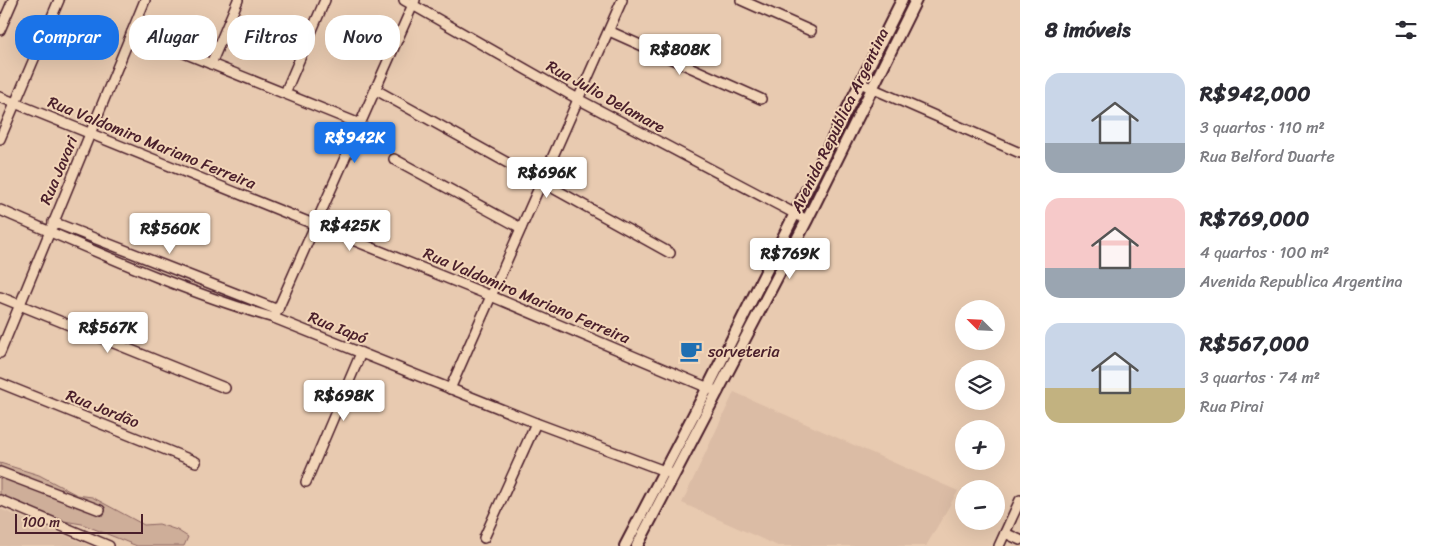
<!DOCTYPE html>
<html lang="pt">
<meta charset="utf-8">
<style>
body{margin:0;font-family:Sriracha,sans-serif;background:#f2f2f3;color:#2b2b33;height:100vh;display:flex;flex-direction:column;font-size:19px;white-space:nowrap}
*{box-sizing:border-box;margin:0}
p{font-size:16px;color:#7c7c81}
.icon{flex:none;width:28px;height:28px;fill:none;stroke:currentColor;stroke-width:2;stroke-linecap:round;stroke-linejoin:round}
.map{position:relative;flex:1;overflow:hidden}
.panel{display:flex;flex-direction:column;background:#fff;width:425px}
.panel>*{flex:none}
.guide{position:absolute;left:15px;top:15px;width:475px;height:45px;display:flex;gap:10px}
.needle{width:32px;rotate:294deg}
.buttons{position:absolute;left:955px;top:300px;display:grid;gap:10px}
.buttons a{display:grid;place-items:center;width:50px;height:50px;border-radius:50%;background:#fff;box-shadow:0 5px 20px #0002;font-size:25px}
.scale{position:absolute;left:15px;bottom:12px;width:128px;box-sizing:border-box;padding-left:5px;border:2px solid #4a1f2b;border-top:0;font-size:14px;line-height:18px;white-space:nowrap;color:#4a1f2b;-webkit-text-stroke:4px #f2d5b8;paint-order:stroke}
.price{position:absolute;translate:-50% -42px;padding:0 11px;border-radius:5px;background:#fff;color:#222;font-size:16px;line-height:32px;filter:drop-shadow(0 1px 2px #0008)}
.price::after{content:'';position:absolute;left:50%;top:30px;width:15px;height:11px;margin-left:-8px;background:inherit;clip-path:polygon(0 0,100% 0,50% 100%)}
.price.active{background:#1a73e8;color:#fff}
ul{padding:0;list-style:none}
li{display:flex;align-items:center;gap:15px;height:125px;padding:0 25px}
li span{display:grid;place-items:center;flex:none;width:140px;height:100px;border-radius:15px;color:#555}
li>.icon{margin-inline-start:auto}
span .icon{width:60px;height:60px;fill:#fffc;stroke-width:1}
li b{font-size:21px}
h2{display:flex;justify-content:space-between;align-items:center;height:60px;padding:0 25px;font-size:21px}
.chip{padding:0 18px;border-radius:20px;background:#fff;box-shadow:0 5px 20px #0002;font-size:18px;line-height:45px}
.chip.active{background:#1a73e8;color:#fff}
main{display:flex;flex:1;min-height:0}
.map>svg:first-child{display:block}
.built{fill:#dbbca5}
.green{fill:#ceae99;stroke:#8c6662}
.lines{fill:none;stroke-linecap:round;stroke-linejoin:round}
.minor-casing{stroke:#4a1f2b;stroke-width:12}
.major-casing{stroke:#4a1f2b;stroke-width:14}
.minor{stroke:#f2d5b8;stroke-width:9}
.major{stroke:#f2d5b8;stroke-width:10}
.labels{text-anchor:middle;stroke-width:4;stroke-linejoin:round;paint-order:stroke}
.street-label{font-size:16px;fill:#4a1f2b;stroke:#f2d5b8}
.poi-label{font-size:16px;fill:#4a1f2b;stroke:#f2d5b8;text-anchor:start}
</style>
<main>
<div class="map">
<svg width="1020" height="546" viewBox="0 0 1020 546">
<rect width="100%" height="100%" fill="#e8cab0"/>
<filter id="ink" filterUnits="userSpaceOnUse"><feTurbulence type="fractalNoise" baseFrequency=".02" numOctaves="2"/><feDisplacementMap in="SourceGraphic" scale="10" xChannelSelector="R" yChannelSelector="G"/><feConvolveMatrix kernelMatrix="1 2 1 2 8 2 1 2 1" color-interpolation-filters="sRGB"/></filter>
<g filter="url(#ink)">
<g class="built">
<polygon points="734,392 958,491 926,546 778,546 682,503"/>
<polygon points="0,509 91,546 0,546"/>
</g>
<polygon class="green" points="0,463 39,475 77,495 92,497 144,525 159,524 177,530 188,537 184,546 137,546 82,524 40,517 0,500"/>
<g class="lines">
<defs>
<g id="minor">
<polyline points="404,0 578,99 807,220"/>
<polyline points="741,0 811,31"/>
<polyline points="0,30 13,0"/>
<polyline points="609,31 761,99"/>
<polyline points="132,32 360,124"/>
<polyline points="211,64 238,0"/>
<polyline points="860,83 1020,153"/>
<polyline points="376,90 670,253"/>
<polyline points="285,93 325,0"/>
<polyline points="0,97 491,296 718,392"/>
<polyline points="0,139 59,0"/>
<polyline points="394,159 521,228"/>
<path d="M0,210C88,248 183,292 274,318L536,423L670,473"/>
<polyline points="53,222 278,310"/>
<polyline points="0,297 225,388"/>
<polyline points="274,318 415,0"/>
<polyline points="0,353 145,0"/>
<polyline points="0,383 196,462"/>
<polyline points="450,389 622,0"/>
<polyline points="0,472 100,510"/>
<polyline points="306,482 361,353"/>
<polyline points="0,500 109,546"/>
<polyline points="1005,533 1020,540"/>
<polyline points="484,538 536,423"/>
<polyline points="999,546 1020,500"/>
</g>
<g id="major">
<polyline points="625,546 708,387 902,0"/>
<polyline points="637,546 807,220 916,0"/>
</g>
</defs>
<use href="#minor" class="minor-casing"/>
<use href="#major" class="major-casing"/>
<use href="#minor" class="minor"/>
<use href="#major" class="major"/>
</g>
</g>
<defs>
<symbol id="cafe-bare" viewBox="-9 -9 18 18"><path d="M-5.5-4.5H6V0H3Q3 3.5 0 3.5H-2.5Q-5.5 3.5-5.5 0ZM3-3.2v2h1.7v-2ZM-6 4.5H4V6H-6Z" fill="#1f6fb2" stroke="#f2d5b8" stroke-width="2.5" paint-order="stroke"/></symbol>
</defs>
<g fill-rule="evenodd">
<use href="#cafe-bare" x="675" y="335" width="32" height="32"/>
</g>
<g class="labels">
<g class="street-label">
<text transform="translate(606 96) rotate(29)" y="6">Rua Julio Delamare</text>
<text transform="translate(839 120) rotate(-64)" y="6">Avenida Republica Argentina</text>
<text transform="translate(152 142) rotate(22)" y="6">Rua Valdomiro Mariano Ferreira</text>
<text transform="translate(58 170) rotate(-67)" y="6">Rua Javari</text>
<text transform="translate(527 295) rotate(23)" y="6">Rua Valdomiro Mariano Ferreira</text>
<text transform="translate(338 327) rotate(22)" y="6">Rua Iapó</text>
<text transform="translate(103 408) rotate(22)" y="6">Rua Jordão</text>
</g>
<g class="poi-label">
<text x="708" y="357">sorveteria</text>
</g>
</g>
</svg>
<div class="buttons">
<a><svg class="needle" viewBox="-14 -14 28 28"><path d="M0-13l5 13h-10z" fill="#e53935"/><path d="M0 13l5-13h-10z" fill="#7c7c81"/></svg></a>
<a><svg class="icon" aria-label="layers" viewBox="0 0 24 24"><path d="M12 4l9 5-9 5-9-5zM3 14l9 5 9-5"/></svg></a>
<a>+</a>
<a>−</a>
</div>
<div class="scale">100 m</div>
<b class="price" style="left:680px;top:76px">R$808K</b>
<b class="price active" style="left:355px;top:164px">R$942K</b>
<b class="price" style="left:547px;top:199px">R$696K</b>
<b class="price" style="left:350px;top:252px">R$425K</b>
<b class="price" style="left:170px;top:255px">R$560K</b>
<b class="price" style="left:790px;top:280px">R$769K</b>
<b class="price" style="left:108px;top:354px">R$567K</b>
<b class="price" style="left:344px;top:422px">R$698K</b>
<div class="guide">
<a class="chip active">Comprar</a>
<a class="chip">Alugar</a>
<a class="chip">Filtros</a>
<a class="chip">Novo</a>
</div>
</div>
<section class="panel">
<h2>8 imóveis<svg class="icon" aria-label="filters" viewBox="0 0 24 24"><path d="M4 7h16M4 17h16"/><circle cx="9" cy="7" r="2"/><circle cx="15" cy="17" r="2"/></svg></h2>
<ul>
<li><span style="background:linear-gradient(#c9d6e8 70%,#9aa5b1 0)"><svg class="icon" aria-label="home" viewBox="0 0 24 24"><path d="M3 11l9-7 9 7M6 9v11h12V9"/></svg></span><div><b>R$942,000</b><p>3 quartos · 110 m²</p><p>Rua Belford Duarte</p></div></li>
<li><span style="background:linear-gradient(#f6c9c9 70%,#9aa5b1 0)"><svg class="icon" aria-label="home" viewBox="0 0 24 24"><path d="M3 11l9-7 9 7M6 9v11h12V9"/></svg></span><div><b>R$769,000</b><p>4 quartos · 100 m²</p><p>Avenida Republica Argentina</p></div></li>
<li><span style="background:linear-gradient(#c9d6e8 65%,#c2b280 0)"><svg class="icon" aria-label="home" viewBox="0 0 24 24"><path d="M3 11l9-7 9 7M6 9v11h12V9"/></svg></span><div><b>R$567,000</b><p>3 quartos · 74 m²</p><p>Rua Pirai</p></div></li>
</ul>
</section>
</main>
